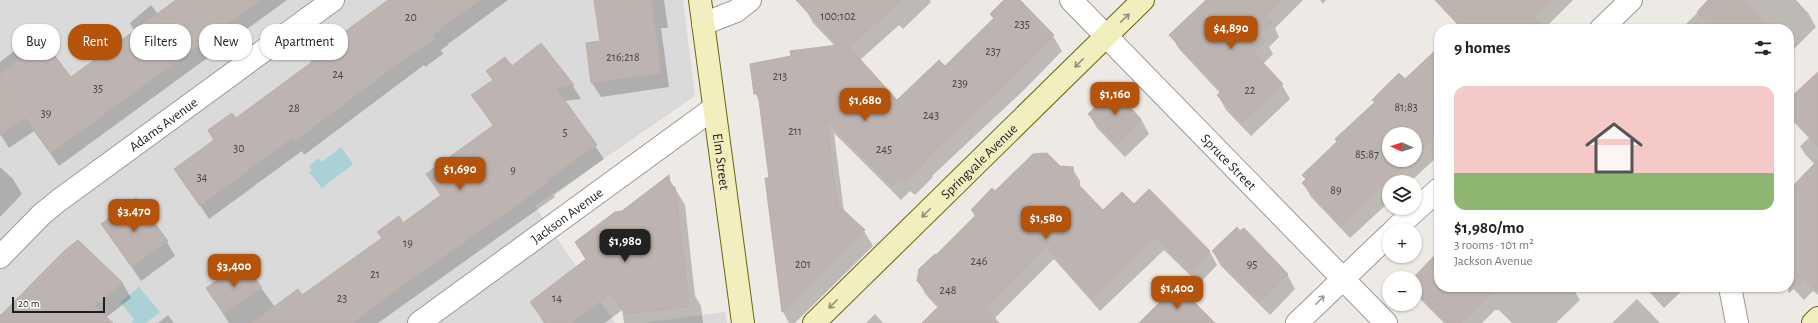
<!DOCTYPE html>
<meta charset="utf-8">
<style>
body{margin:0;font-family:"Alegreya Sans",sans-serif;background:#f6f6f6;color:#222;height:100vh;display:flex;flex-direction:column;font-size:15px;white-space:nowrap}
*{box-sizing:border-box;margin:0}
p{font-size:13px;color:#767676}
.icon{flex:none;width:22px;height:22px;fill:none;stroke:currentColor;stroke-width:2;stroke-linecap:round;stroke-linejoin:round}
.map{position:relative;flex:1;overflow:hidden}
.side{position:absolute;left:1434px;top:24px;width:360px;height:268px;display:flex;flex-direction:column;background:#fff;border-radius:16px;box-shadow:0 1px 3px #0004}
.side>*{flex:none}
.guide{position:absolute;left:12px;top:24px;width:380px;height:36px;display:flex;gap:8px}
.needle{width:26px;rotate:273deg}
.tools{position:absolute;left:1382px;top:127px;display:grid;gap:8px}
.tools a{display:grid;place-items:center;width:40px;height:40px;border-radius:50%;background:#fff;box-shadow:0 1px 3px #0004;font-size:20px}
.scale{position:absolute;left:12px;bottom:10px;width:93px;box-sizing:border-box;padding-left:4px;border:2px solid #1d1d1d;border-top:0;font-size:11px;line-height:14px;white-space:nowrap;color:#1d1d1d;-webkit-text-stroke:3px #fff;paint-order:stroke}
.price{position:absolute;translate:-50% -34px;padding:0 9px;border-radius:8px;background:#b45309;color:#fff;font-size:13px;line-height:26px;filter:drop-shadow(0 1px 2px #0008)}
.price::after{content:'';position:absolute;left:50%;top:24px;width:12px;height:9px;margin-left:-6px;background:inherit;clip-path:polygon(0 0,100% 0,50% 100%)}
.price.on{background:#222;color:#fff}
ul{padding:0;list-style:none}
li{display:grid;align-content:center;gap:8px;height:212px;padding:0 20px}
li+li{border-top:1px solid #e0e0e0}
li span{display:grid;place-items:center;height:124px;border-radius:12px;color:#555}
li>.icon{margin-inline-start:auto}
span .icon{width:72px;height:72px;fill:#fffc;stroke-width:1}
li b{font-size:17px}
h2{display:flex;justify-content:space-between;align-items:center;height:48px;padding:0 20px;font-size:17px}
.chip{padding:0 14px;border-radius:16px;background:#fff;box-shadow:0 1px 3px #0004;font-size:14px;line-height:36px}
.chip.on{background:#b45309;color:#fff}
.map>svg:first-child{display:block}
.residential{fill:#dbdada}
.water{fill:#a9d1d6}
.shadow{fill:#0003;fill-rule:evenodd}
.building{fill:#bdb4b1;stroke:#bdaea8}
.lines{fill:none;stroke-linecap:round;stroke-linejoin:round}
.street-casing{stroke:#9a9a9a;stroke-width:24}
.secondary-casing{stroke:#676611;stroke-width:24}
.street{stroke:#fff;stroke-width:22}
.secondary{stroke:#f2eebd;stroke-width:22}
.oneway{stroke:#929075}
.oneway2{stroke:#999}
.labels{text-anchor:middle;stroke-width:4;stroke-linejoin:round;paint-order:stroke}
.number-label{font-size:12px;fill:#454342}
.street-label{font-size:14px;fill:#1d1d1d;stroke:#fff}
</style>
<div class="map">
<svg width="1818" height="323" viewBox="0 0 1818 323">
<rect width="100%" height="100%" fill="#ede9e4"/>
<g class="residential">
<polygon points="0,0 683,0 695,96 535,206 615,323 0,323"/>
<polygon points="725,312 727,323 642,323"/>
</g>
<g class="water">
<polygon points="341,147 353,164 322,188 309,172 312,170 309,166 318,158 322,162"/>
<polygon points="139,287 160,312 146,323 131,323 134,319 120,302"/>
</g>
<g class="shadow">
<polygon points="179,0 287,0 59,166 34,131 9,148 0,134 0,62 36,34 71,78 135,32 130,23 151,5 158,14"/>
<polygon points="390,0 508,0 448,44 448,45 441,50 443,54 425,67 424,65 304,155 302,151 209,219 176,169 215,140 235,119 313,63"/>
<polygon points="595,0 664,0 668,28 661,28 669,87 601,97 592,83 601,42"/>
<polygon points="813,0 930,0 931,2 903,29 899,25 860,60 897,102 945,68 994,19 991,14 1005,0 1018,0 1053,36 1062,51 1025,89 932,176 933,177 915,195 910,191 901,200 834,133 844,212 864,231 873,246 795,323 789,323 783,312 766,179 770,178 760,102 755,93 792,57 835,46 813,23 805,8"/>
<polygon points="1208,0 1303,0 1275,28 1279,37 1269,47 1273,54 1263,64 1282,85 1290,99 1251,136 1226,110 1218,95 1220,93 1179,49 1171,35"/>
<polygon points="1320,0 1326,0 1323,4"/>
<polygon points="1476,0 1573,0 1544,29 1459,29 1455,20"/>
<polygon points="1710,0 1796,0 1808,13 1816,27 1789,54 1789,29 1681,29"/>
<polygon points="541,44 573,86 581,99 564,101 604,159 554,195 555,197 378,323 229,323 207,289 243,263 275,307 302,296 382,239 378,232 403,224 441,196 428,174 494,127 472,95 493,81 487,71 512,67"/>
<path d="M1439,52V155L1410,182H1389V202L1350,238L1311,197L1303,183L1306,180L1303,175L1375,103L1374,100L1407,83ZM1389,134H1415V160H1389Z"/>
<polygon points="1818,73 1818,168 1805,154 1800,146 1809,138 1789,117 1789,101"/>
<polygon points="1089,114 1141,119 1149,134 1125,157 1097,128"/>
<polygon points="0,167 13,179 22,194 0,217"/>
<polygon points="1060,167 1072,168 1080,181 1080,188 1103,212 1134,205 1149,191 1210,252 1217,265 1199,284 1164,250 1100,311 1054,259 994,319 998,323 924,323 938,308 926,295 918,281 936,257 975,217 972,210 995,193"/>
<polygon points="668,177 685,205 695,296 701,306 703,323 624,323 622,310 605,323 544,323 531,302 586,260 576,243 622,212"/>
<polygon points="1818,181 1818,295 1813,291 1804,300 1789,284 1789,192"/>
<polygon points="102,224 167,242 175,256 141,281"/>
<polygon points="1240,232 1287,274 1295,289 1270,315 1221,266 1213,252"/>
<polygon points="78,241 123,284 131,298 103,320 105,323 0,323 0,314 2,316"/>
<polygon points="1439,253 1439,287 1572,287 1580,300 1556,323 1512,323 1499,310 1495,310 1482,323 1444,323 1415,294 1414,278"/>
<polygon points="1645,287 1686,287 1664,308"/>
<polygon points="1637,299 1660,323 1612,323"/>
<polygon points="875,314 883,323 866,323"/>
<polygon points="168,315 174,323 158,323"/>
</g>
<g class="building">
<polygon points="176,0 261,0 51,153 26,118 0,135 0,74 44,42 71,77"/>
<polygon points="388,0 480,0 440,29 441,30 433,35 436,39 416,53 415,51 295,141 293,137 200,206 174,169 214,140 208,130 232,113 236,118 312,62 309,58"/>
<polygon points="594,0 652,0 661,73 591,83 586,43 600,41"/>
<polygon points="796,0 901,0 849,47 897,100 939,60 945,66 994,18 990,14 1004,0 1020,0 1054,35 1016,74 924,160 925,162 906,181 901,176 892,185 826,120 837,204 865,230 782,312 765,178 769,178 758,93 754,94 750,64 791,56 790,51 838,45"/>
<polygon points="1206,0 1281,0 1266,16 1272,22 1260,34 1266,40 1253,52 1283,84 1242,122 1217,95 1222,91 1169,35"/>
<polygon points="1435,0 1551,0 1533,17 1545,29 1462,29"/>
<polygon points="1708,0 1743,0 1771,29 1714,29 1697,12"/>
<polygon points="541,43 574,85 556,88 597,145 546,181 548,183 391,294 353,323 252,323 298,289 302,295 382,238 377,232 399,216 403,223 441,195 426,174 494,125 471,95 493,80 486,71 505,57 512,66"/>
<polygon points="1439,47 1439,133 1415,155 1415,134 1389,134 1389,160 1410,160 1341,225 1302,183 1306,179 1302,175 1337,142 1335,139 1375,102 1372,100 1399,73 1405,79"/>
<polygon points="1818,72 1818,146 1789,115 1789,99"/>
<polygon points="1113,89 1141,119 1117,144 1088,114"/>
<polygon points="1047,153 1060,166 1073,167 1073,179 1103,210 1122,192 1134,204 1149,189 1210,251 1191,271 1155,237 1092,298 1046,246 985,308 999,323 922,323 940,305 917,281 919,269 935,254 936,255 976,215 971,210 992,188 995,191 1033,154"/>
<polygon points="1818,160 1818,292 1804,278 1789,293 1789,190"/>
<polygon points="669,175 670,187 675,187 689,306 626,314 611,293 572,323 546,323 530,302 586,259 575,242 615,212 622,211"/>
<polygon points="136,198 168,241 132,267 101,224"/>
<polygon points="1237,227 1240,231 1244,228 1288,274 1261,301 1212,251"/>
<polygon points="78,240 123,283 94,306 113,323 0,323 0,316 65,250"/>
<polygon points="1439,251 1439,287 1497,287 1461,323 1447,323 1415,291 1415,278 1413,278"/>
<polygon points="243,262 262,288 224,314 206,288"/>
<polygon points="1177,285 1215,323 1139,323"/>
</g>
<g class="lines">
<defs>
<g id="street">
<path id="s1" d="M1071,0L1386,323"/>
<polyline points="703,24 736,11 750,0"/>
<polyline points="1601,29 1631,0"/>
<polyline points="1394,230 1439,189"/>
<path id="s2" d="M0,257L42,214L58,201L333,0"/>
<polyline points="1730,287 1737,323"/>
<path id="s3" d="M419,323L714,108"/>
<polyline points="1297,323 1389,235"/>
</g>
<g id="secondary">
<path id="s4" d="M700,0L743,323"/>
<path id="s5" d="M814,323L1143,0"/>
<polyline points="1813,323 1818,318"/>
</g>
</defs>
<use href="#street" class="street-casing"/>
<use href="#secondary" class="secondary-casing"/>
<use href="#street" class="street"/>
<use href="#secondary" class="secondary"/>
</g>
<defs><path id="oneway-shaft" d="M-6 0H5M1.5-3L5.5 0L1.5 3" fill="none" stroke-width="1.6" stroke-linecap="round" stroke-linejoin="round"/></defs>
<g class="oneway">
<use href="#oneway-shaft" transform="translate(1125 18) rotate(-44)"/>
<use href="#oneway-shaft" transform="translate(1079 63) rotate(135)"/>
<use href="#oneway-shaft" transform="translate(926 213) rotate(135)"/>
<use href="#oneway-shaft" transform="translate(833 304) rotate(135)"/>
</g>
<use class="oneway2" href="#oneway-shaft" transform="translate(1320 300) rotate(-45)"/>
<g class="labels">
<g class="number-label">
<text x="838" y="20">100;102</text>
<text x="411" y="21">20</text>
<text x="1022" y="28">235</text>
<text x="993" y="55">237</text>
<text x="623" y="61">216;218</text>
<text x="338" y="78">24</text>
<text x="780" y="80">213</text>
<text x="960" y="87">239</text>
<text x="98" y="92">35</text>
<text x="1250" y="94">22</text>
<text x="1406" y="111">81;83</text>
<text x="294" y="112">28</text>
<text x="46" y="117">39</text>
<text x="931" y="119">243</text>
<text x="795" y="135">211</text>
<text x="565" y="136">5</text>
<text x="239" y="152">30</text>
<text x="884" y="153">245</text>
<text x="1367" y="158">85;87</text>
<text x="513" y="174">9</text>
<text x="202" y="181">34</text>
<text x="1336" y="194">89</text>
<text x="408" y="247">19</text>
<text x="979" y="265">246</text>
<text x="803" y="268">201</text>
<text x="1252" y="268">95</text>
<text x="375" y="278">21</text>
<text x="948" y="294">248</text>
<text x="342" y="302">23</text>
<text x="557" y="302">14</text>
</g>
<g class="street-label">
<text dy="5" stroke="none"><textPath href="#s2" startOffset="211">Adams Avenue</textPath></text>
<text dy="5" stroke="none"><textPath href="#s4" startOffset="163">Elm Street</textPath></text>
<text dy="5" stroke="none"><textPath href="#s5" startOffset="231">Springvale Avenue</textPath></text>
<text dy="5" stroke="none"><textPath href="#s1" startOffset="226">Spruce Street</textPath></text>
<text dy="5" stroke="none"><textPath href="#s3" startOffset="183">Jackson Avenue</textPath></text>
</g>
</g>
</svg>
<div class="tools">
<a><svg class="needle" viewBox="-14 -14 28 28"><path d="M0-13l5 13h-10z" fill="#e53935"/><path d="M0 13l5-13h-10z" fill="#767676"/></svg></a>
<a><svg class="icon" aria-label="layers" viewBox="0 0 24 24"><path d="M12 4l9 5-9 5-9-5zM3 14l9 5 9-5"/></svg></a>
<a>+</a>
<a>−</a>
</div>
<div class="scale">20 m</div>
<b class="price" style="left:1231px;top:50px">$4,890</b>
<b class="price" style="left:1115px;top:116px">$1,160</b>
<b class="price" style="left:865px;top:122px">$1,680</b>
<b class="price" style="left:460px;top:191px">$1,690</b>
<b class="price" style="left:134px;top:233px">$3,470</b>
<b class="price" style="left:1046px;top:240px">$1,580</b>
<b class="price on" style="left:625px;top:263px">$1,980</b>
<b class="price" style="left:234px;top:288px">$3,400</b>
<b class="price" style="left:1177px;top:310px">$1,400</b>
<div class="guide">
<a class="chip">Buy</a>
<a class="chip on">Rent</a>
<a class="chip">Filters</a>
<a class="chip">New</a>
<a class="chip">Apartment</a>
</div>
<section class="side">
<h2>9 homes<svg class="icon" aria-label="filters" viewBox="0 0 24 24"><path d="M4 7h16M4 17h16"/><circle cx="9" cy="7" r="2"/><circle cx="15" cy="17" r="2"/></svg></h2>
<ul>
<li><span style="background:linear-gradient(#f6c9c9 70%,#8fb573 0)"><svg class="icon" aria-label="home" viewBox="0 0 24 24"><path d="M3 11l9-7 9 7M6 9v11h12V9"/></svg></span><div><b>$1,980/mo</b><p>3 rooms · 101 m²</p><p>Jackson Avenue</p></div></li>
</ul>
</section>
</div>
